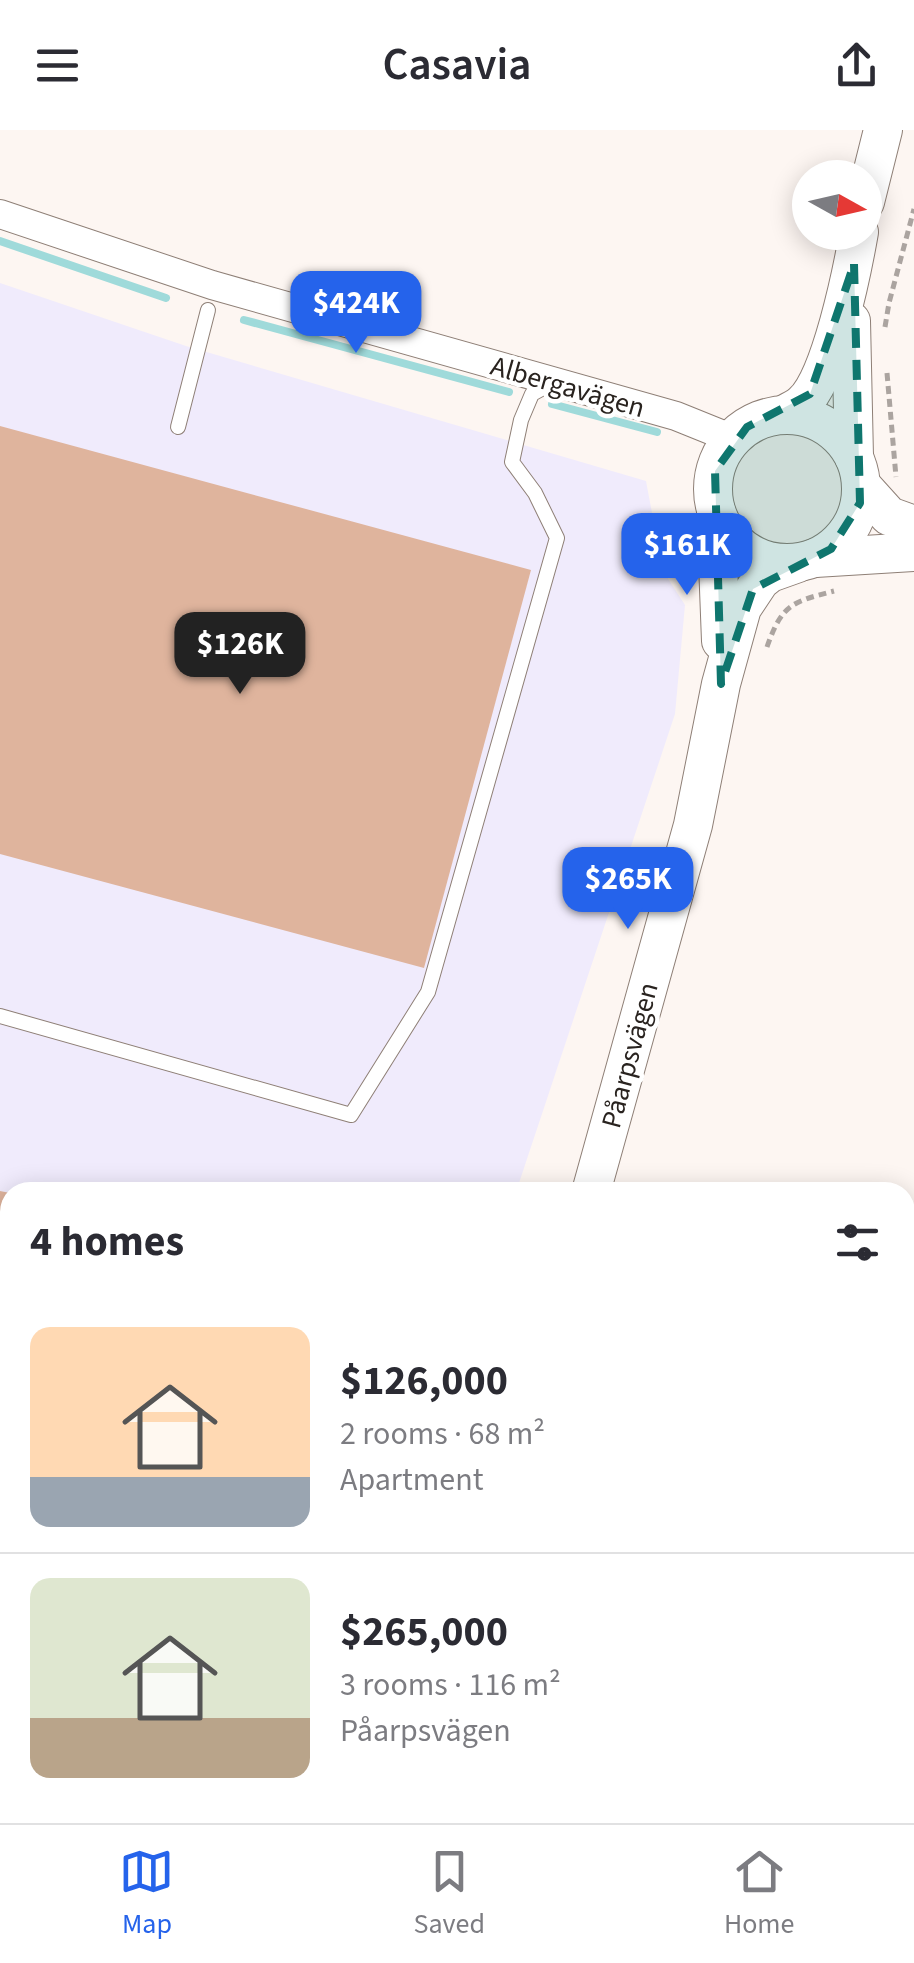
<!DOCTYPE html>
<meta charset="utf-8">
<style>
body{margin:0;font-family:"Source Sans 3",sans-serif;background:#f2f2f3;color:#2b2b33;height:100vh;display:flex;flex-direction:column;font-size:38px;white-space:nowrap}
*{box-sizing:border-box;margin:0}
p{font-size:32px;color:#7c7c81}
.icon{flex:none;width:55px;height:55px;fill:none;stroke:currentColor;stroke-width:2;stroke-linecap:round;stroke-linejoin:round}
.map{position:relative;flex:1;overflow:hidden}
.side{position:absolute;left:0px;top:1052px;width:915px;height:642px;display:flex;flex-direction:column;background:#fff;border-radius:30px 30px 0 0;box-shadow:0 5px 25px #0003}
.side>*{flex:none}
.needle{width:65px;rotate:98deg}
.buttons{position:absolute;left:792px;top:30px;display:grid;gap:20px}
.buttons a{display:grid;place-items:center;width:90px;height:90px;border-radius:50%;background:#fff;box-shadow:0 5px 25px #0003;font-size:50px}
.price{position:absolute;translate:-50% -85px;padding:0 22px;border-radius:20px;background:#2563eb;color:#fff;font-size:32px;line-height:65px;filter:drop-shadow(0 2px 5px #0008)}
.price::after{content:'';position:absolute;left:50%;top:60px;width:30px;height:22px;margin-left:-15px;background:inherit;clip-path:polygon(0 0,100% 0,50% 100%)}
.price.on{background:#222;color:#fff}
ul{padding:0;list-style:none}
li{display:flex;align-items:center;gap:30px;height:250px;padding:0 30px}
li+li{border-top:2px solid #e1e1e2}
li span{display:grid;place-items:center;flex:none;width:280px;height:200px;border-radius:20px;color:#555}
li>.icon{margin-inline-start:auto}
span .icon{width:120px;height:120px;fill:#fffc;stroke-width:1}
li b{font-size:42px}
h2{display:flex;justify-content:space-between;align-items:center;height:120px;padding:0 30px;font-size:42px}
header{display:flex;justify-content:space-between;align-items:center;height:130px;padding:0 30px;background:#fff;font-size:45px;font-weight:600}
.tabs{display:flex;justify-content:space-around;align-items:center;height:140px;border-top:2px solid #e1e1e2;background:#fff;font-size:28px;color:#7c7c81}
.tabs a{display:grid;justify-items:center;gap:5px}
.tabs .on{color:#2563eb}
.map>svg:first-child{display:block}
.industrial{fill:#f0ebfc}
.forest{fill:#a1b993}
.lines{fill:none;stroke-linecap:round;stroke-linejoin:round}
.stream{stroke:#9fdada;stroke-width:8}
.building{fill:#dfb49d}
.lane-casing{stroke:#8e7f76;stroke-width:16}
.street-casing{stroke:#8e7f76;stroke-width:30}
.secondary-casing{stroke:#8e7f76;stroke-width:40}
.path{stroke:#aba4a0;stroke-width:5;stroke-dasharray:8 5;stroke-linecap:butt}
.lane{stroke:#fff;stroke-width:14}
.street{stroke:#fff;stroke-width:28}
.secondary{stroke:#fff;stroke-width:38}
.rail-casing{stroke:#76706c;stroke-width:11}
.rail{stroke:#fff;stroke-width:8;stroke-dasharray:22;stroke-linecap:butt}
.marked{fill:#0f766e;fill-opacity:0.2;stroke:#0f766e;stroke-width:8;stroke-dasharray:20 12;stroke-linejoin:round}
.labels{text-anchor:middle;stroke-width:9;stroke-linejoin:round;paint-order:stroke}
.street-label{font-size:28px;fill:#29231f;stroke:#fff}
</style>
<header><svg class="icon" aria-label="menu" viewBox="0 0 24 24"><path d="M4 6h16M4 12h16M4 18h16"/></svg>Casavia<svg class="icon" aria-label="share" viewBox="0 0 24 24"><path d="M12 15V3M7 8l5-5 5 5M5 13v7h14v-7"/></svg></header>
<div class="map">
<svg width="914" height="1693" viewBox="0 0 914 1693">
<rect width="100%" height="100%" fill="#fdf6f2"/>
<polygon class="industrial" points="0,153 186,216 646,351 663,441 685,475 675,584 516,1062 10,1062 10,1493 0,1490"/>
<g class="forest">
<polygon points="0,1560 10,1562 10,1651 0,1649"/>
<polygon points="298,1685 391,1685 389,1693 307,1693"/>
</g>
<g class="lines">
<g class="stream">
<polyline points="0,111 166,168"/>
<polyline points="244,190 509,262"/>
<polyline points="552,274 657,302"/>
</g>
</g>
<g class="building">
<polygon points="0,296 531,440 424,838 0,724"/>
<polygon points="0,1061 10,1063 10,1444 0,1442"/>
</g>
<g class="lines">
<defs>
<g id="lane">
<polyline points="178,297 208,180"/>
<polyline points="0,886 351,985 428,862 557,408 535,363 512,332 521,290 532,264 552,253"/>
<polyline points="204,1685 228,1693"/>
<polyline points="143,1693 169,1685 193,1685"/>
</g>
<g id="street">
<polyline points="0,84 212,155 676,286 733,309"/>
<polyline points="905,1466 914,1345"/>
<polyline points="891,1693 892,1685"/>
</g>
<g id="secondary">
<polyline points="865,72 883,0"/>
<polyline points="851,191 854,327"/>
<path d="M783,285C789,282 798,278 803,273C831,247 852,142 859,102"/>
<circle cx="787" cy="359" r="74"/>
<polyline points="861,355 889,386 914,395"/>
<polyline points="716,381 721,511"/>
<polyline points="815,428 914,422"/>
<polyline points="591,1062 693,695 721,554 742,478 760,451 770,443 798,433"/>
<polyline points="417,1693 419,1685"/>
</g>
</defs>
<use href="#lane" class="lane-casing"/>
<use href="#street" class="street-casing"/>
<use href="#secondary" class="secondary-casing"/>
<g class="path">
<polyline points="885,197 889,173 914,79"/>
<polyline points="887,243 896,347"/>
<path d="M767,517C782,474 792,472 834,461"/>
</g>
<use href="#lane" class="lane"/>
<use href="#street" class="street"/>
<use href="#secondary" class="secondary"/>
<defs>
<g id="rail">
<polyline points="0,1538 10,1541"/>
<polyline points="555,1685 586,1693"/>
</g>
</defs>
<use href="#rail" class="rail-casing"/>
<use href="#rail" class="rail"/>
</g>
<path class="marked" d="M854,134L860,373L831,419L753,459L721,554L715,341L747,297L810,264Z"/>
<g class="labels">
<g class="street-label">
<text transform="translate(568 256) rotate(16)" y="10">Albergavägen</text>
<text transform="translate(629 925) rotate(-75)" y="10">Påarpsvägen</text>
</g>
</g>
</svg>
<div class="buttons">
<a><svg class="needle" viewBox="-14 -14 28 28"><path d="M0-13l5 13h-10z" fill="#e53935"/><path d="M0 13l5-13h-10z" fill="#7c7c81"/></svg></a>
</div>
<b class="price" style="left:356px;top:226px">$424K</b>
<b class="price" style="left:687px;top:468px">$161K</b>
<b class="price on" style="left:240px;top:567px">$126K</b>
<b class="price" style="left:628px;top:802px">$265K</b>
<section class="side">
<h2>4 homes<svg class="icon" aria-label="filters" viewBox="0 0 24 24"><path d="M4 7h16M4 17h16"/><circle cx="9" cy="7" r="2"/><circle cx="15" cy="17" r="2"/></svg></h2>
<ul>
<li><span style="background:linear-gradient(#ffd9b3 75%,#9aa5b1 0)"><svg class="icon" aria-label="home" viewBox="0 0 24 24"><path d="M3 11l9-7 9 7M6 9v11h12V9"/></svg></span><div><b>$126,000</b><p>2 rooms · 68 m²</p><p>Apartment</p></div></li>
<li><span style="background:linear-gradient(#dfe7d0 70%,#b9a48a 0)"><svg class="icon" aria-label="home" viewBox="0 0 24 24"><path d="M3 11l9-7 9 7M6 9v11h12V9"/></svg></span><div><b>$265,000</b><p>3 rooms · 116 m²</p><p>Påarpsvägen</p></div></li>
</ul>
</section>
</div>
<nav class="tabs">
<a class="on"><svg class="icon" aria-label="map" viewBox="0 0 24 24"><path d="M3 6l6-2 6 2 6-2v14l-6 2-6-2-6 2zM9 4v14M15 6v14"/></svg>Map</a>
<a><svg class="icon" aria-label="saved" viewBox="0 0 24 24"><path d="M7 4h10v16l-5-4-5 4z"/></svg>Saved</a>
<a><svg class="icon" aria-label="home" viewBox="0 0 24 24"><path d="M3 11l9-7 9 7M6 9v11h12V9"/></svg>Home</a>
</nav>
